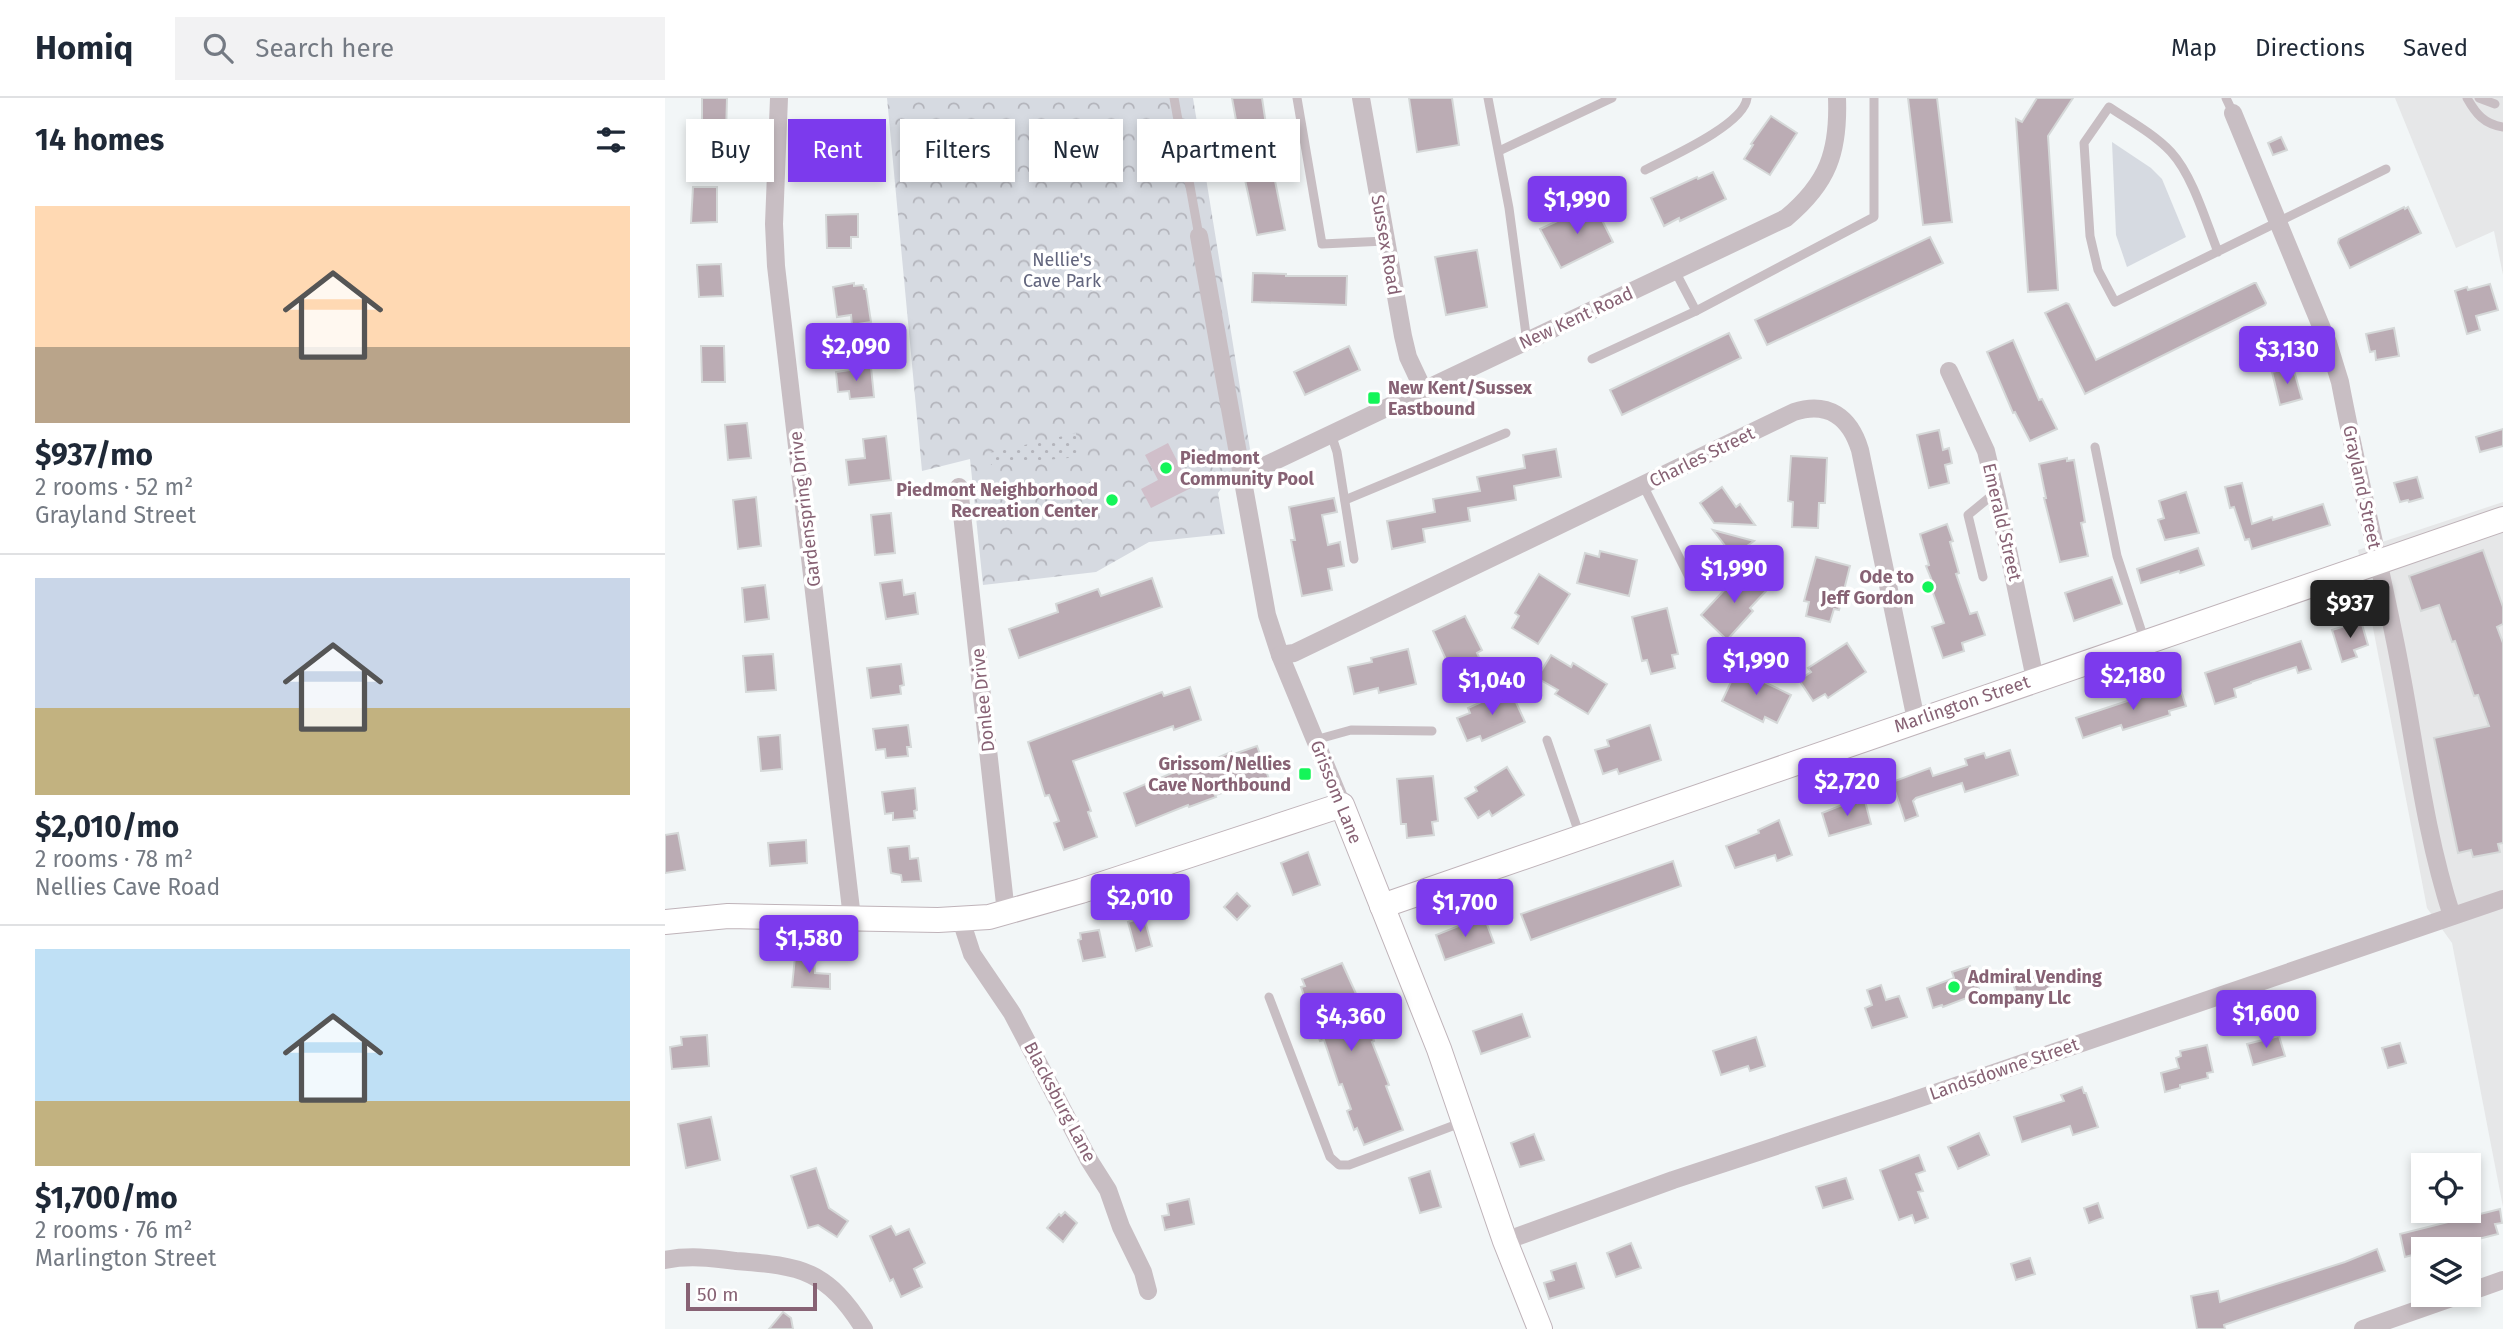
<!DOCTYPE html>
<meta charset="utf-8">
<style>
body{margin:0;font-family:"Fira Sans",sans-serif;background:#f2f2f3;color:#1f2937;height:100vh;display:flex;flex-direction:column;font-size:26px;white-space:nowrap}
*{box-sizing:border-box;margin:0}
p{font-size:23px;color:#747a83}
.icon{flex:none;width:38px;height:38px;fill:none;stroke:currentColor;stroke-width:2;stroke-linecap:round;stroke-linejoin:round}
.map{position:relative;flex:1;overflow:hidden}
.drawer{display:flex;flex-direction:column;background:#fff;width:665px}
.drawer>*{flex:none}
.guide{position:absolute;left:21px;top:21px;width:665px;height:63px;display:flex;gap:14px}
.buttons{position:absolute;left:1746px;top:1055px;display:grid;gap:14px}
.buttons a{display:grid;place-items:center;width:70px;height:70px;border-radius:0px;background:#fff;box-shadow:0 4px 10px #0003;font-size:35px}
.scale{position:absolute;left:21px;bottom:18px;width:131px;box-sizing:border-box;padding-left:7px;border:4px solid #876274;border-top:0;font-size:19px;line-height:24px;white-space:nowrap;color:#876274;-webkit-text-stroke:5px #fff;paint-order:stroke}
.price{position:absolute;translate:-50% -60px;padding:0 16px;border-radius:7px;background:#7c3aed;color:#fff;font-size:23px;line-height:46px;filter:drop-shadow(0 2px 4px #0008)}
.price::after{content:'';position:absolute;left:50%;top:42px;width:21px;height:16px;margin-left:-10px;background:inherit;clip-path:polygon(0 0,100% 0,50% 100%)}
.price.active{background:#222;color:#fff}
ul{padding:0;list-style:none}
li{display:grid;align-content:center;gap:14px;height:371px;padding:0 35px}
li+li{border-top:2px solid #e0e1e3}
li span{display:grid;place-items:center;height:217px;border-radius:0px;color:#555}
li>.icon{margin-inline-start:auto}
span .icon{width:126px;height:126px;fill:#fffc;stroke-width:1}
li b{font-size:30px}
h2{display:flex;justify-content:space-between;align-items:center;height:84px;padding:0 35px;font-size:30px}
.tag{padding:0 24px;border-radius:0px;background:#fff;box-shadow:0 4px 10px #0003;font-size:24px;line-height:63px}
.tag.active{background:#7c3aed;color:#fff}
header{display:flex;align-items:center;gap:42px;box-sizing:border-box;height:98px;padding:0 35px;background:#fff;border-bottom:2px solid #e0e1e3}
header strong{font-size:33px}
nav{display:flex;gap:38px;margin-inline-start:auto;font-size:24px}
.search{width:490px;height:63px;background:#f2f2f3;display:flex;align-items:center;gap:18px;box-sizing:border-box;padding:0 24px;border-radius:0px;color:#747a83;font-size:26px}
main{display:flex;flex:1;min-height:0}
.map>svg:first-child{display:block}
.built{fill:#e6e7e8}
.grass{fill:#d6dae1}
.forest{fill:url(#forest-crowns)}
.garden{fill:url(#garden-dots)}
.water{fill:#d0bfca}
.building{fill:#bbacb4;stroke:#d5d8d8;stroke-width:2}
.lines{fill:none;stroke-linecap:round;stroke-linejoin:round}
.secondary-casing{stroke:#bfb3b9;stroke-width:26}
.lane{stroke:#c8bec3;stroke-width:9}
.street{stroke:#c8bec3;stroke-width:18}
.secondary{stroke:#fff;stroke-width:24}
.poi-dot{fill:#14f559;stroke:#fff;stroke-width:2.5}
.labels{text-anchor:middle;stroke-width:7;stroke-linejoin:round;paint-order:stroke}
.street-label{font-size:18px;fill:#876274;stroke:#fff}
.park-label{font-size:18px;fill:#62657d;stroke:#fff}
.poi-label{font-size:18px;font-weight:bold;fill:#876274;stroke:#fff;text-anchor:start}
</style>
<header>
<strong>Homiq</strong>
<div class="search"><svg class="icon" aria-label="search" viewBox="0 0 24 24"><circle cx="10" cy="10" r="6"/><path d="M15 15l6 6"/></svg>Search here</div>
<nav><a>Map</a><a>Directions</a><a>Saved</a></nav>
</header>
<main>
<section class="drawer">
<h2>14 homes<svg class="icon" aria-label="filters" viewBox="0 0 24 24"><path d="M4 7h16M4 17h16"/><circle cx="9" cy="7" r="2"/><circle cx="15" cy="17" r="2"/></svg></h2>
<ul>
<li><span style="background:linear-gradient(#ffd9b3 65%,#b9a48a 0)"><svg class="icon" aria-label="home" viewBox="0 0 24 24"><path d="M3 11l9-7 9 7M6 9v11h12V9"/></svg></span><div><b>$937/mo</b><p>2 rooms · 52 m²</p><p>Grayland Street</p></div></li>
<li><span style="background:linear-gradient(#c9d6e8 60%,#c2b280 0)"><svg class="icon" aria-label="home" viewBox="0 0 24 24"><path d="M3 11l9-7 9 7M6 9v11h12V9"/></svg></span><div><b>$2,010/mo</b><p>2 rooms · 78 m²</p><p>Nellies Cave Road</p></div></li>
<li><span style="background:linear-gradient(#bfe0f5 70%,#c2b280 0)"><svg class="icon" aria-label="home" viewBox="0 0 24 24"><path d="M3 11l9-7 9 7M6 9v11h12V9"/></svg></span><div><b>$1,700/mo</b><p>2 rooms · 76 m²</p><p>Marlington Street</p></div></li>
</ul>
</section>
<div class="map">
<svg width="1838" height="1231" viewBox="0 0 1838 1231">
<defs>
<pattern id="forest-crowns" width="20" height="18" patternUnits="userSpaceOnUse" patternTransform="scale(1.75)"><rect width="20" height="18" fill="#d6dae1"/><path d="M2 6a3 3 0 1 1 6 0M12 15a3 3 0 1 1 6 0" fill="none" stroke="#b3b4bb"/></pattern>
<pattern id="garden-dots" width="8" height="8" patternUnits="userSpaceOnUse" patternTransform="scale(1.75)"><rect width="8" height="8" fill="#d6dae1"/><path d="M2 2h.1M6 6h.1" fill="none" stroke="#b3b4bb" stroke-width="1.8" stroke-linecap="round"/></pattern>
</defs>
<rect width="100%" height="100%" fill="#f2f6f7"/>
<g class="built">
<polygon points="1730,0 1838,0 1838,177 1829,133 1791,150"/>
<polygon points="1838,404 1838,1109 1787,845 1762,810 1693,452"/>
</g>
<polygon class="grass" points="1447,44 1486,70 1497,81 1521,139 1462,169 1451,137"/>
<polygon class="forest" points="222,0 528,0 585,351 553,395 560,436 484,444 431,474 318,487 305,361 257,373"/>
<polygon class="garden" points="411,335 414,359 326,367 325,355"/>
<polygon class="water" points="503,345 526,390 486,410 476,391 493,382 480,357"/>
<g class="building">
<polygon points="37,0 62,0 61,37 37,36"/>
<polygon points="567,0 597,0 608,73 620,132 592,137 579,77 576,78 573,62 569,63 566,46 575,44"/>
<polygon points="744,0 787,0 794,47 752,54"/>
<polygon points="1243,0 1272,0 1287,124 1258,127"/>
<polygon points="1372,0 1408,0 1383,38 1393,192 1363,194 1351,21 1357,24"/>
<polygon points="1106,18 1132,35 1105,77 1079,61 1088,47 1086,46"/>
<polygon points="1616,39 1622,52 1608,57 1603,45"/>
<polygon points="156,44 184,44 187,46 187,50 192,50 192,68 180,68 180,80 161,80 161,62 156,62"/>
<polygon points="1048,74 1061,101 1015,123 1014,120 999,128 986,100 1032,79 1033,81"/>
<polygon points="28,89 52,89 52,124 26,125"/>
<polygon points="929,106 948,144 896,170 875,131"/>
<polygon points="1739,109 1740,111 1743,109 1756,135 1685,170 1673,145 1674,141"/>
<polygon points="193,116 193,139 186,139 186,150 162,150 161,117"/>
<polygon points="1265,139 1278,165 1102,247 1090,222"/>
<polygon points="812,152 822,209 781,217 770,159"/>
<polygon points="56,166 58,198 34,199 32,167"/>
<polygon points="588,175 621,176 621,178 682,178 681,207 587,204"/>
<polygon points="189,185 189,188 198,187 199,191 201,191 206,224 187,227 186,217 172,219 168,189"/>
<polygon points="1589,185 1591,185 1601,205 1600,207 1420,296 1380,215 1401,205 1404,206 1431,262"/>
<polygon points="1825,186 1833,212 1811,218 1815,232 1802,236 1790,193 1802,189 1803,192"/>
<polygon points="1729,230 1734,258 1711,262 1710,253 1705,254 1701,236"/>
<polygon points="1064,235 1076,260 957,317 945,292"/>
<polygon points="1348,242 1374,302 1377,301 1392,331 1365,343 1350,314 1348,315 1322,254"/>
<polygon points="36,248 59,248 60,284 37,284"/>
<polygon points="684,248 695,272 640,297 629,274"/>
<polygon points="206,269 209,299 185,301 184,293 173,294 171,274"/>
<polygon points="1628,269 1637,301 1615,307 1607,274"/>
<polygon points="82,325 86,360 63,362 60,327"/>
<polygon points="1838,331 1838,348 1815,354 1811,339"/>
<polygon points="1274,332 1278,352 1284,350 1287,365 1280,367 1284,385 1264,390 1252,337"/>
<polygon points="221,338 226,382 184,387 181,362 200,360 198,341"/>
<polygon points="891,351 896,379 849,388 851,402 803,410 805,423 758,431 760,444 727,451 722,423 770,414 768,401 815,393 812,379 860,370 858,357"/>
<polygon points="1126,358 1162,360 1160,405 1154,405 1153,430 1127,429 1128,404 1123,403"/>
<polygon points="1402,360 1402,363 1409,362 1420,424 1416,425 1423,458 1395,464 1379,400 1381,400 1374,366"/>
<polygon points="1752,379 1758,400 1744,404 1743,402 1735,404 1729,385"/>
<polygon points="1577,385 1587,426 1607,419 1608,422 1658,406 1665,427 1587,451 1584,441 1580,442 1569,409 1565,410 1560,389"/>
<polygon points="1057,389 1071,409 1075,406 1090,427 1049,425 1035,405"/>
<polygon points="1521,394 1534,435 1500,442 1493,422 1499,420 1494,403"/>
<polygon points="91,399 96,448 73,451 68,402"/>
<polygon points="669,400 672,414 657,417 663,447 675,444 679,468 663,471 667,492 637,498 626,442 630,442 624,409"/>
<polygon points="226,415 230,455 210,457 206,417"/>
<polygon points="1282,426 1288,443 1285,444 1294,475 1291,476 1305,516 1312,514 1320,537 1297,545 1299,553 1278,560 1267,529 1279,525 1264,484 1267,483 1261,468 1264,467 1255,436"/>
<polygon points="1048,432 1089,443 1068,458"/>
<polygon points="1533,450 1539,467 1515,475 1514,473 1476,485 1472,471"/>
<polygon points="1818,452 1838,509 1838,526 1832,529 1838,545 1838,745 1833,746 1835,754 1808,759 1806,752 1793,755 1769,640 1824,628 1813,597 1809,598 1790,543 1787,544 1774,507 1756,513 1744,478"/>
<polygon points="935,453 972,462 964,498 912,485 920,455 934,459"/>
<polygon points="1151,459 1185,468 1174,512 1169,511 1165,524 1141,518 1144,504 1139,503"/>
<polygon points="1078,472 1101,493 1085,510 1088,513 1062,542 1036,517"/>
<polygon points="874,476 905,496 873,546 847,530 854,518 850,515"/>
<polygon points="1447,479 1457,506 1409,523 1400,495"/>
<polygon points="487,480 497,509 354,560 344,531 393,514 391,506 433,491 436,498"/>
<polygon points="237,482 239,497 250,495 253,516 221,521 215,485"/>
<polygon points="100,487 104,521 80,524 77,490"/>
<polygon points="1002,510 1013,556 1007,557 1010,570 986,576 982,562 977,563 967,519"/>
<polygon points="800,518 817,552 812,555 818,568 795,578 789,566 784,568 768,533"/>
<polygon points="1696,523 1703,547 1689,552 1692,559 1677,564 1667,532"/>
<polygon points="1636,543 1646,571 1633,575 1631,569 1586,584 1586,585 1569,591 1571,599 1550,606 1540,575"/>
<polygon points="1182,545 1201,574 1163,600 1160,596 1148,603 1134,582 1146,574 1143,570"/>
<polygon points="743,551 751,586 714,595 713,590 689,596 683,569 707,564 706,560"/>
<polygon points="108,556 111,592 81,594 78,558"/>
<polygon points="886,557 906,569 908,565 942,586 923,616 890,596 893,592 872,580"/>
<polygon points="236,566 239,587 235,588 236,596 206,600 202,570"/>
<polygon points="1072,571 1126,597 1112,625 1100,619 1098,624 1057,603"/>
<polygon points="1514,586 1521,608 1504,613 1505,617 1458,632 1456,627 1418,640 1411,620"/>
<polygon points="525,589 536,622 509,632 508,628 408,663 426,713 423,714 432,739 399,752 389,725 394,723 384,697 380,698 363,644 497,594 499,598"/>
<polygon points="845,591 860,624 817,643 815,638 802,643 792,620 805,615 803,610"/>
<polygon points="243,627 246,649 242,649 243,658 221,660 220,651 211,652 208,631"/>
<polygon points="985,627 996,662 954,676 952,671 938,676 930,652 944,648 942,642"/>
<polygon points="115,637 117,671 96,673 93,639"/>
<polygon points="592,648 604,681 550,697 551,699 524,709 523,707 471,728 459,695 512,673 514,676 566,654 566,657"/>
<polygon points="1345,652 1353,677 1300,694 1297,685 1251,700 1248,703 1253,718 1240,723 1227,684 1265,670 1268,678 1302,667 1300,661 1319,655 1321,660"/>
<polygon points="842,669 859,697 827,718 824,713 813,720 800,700 812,693 810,689"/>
<polygon points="768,678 773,723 767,724 769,737 742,740 741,726 736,726 732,681"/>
<polygon points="250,690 252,712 249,713 250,720 228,722 228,715 220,716 217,694"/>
<polygon points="1192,701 1193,705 1200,703 1206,726 1164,738 1157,715"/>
<polygon points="1114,722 1127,757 1112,763 1110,757 1070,770 1061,748 1094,735 1093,732"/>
<polygon points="13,735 20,772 0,775 0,737"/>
<polygon points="141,742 142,765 105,768 103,745"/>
<polygon points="244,748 245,761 253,760 256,783 237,784 236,777 226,775 223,750"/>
<polygon points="643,754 655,787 628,797 616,765"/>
<polygon points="1008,763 1016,788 866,842 856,816"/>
<polygon points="572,795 585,808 572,822 559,809"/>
<polygon points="479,819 487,848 471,853 463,824"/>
<polygon points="811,821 812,824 820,821 829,845 780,862 771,837"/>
<polygon points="434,832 440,859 418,863 413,842 416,841 415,835"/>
<polygon points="130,859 149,860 150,875 165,876 165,891 127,889"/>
<polygon points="677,865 692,898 689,900 700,931 705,930 709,943 707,944 724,987 721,988 738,1032 699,1047 692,1030 689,1032 682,1013 686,1011 677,986 674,987 659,942 655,943 636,889 640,888 637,881"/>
<polygon points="1305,868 1308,877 1310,876 1315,895 1278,909 1277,907 1268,910 1262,890 1289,880 1287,874"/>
<polygon points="1379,870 1385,891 1367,897 1368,900 1354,904 1346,879"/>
<polygon points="1216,887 1221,902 1234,898 1242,919 1207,930 1200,910 1207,907 1202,892"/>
<polygon points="857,916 865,939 816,956 808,933"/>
<polygon points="42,937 44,968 7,971 5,949 17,947 16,939"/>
<polygon points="1614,938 1620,958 1588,967 1582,946"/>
<polygon points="1091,939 1100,968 1085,973 1083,968 1056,977 1048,953"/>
<polygon points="1735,945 1741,965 1723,970 1717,950"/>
<polygon points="1542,947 1548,974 1542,975 1543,980 1515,987 1515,990 1500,994 1496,975 1514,970 1511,960 1516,958 1515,953"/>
<polygon points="1417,989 1419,995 1421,995 1433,1029 1408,1037 1405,1028 1357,1044 1349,1019 1399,1003 1396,997"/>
<polygon points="46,1019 55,1062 21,1070 13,1026"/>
<polygon points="1314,1035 1324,1057 1293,1071 1283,1049"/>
<polygon points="869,1036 879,1062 855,1069 846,1045"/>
<polygon points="1254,1057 1260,1073 1251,1076 1258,1093 1253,1094 1263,1120 1250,1125 1247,1117 1234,1122 1215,1072"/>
<polygon points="151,1070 164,1110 183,1123 172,1139 153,1127 143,1130 126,1078"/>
<polygon points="765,1073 776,1109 755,1115 744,1080"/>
<polygon points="1181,1080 1188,1101 1158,1110 1151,1089"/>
<polygon points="524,1101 529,1126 500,1132 497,1118 504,1117 502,1106"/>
<polygon points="1433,1105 1438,1120 1424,1125 1419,1110"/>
<polygon points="1835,1111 1837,1125 1830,1126 1833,1136 1770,1152 1759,1152 1759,1154 1740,1159 1735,1136"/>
<polygon points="400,1114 412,1125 398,1144 382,1130 394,1116 396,1118"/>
<polygon points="226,1128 231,1137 244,1131 260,1165 249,1171 257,1189 236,1199 228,1181 225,1183 205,1138"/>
<polygon points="966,1145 976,1170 951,1179 942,1155"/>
<polygon points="1712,1151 1720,1173 1559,1227 1560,1231 1532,1231 1526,1198 1553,1193 1555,1204 1680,1164"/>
<polygon points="1365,1160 1370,1176 1351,1182 1346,1166"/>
<polygon points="911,1165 919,1190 884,1201 879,1185 889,1182 886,1173"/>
<polygon points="118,1214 126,1220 128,1231 104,1231"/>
</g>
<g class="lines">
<defs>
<g id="secondary">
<polyline points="717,808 1838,421"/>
<polyline points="0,824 63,818 273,822 324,819 416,793 677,707 774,951 840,1143 875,1231"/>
</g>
</defs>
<use href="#secondary" class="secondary-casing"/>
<g class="lane">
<polyline points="509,0 534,138"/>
<polyline points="632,0 657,146 720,143"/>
<polyline points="823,0 844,110 862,244"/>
<polyline points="1561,0 1568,15"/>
<path d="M1802,0C1811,16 1819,26 1838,29"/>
<polyline points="1814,0 1830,6"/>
<polyline points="834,53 947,0"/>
<path d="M980,72C1003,60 1079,27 1082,0"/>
<path d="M1553,154C1541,124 1528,78 1506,54C1489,36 1465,23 1444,9L1419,45L1425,138L1433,172L1450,204L1721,71"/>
<polyline points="1010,173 1031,213"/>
<polyline points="927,261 1031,213 1209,119 1209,0"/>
<polyline points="666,336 672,354 689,461"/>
<polyline points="1430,349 1452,458 1480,544"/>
<polyline points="978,387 1027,485"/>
<polyline points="680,402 841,335"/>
<polyline points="1318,479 1303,417 1331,394"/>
<polyline points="650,642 686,632 767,633"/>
<polyline points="882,642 915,738"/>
<polyline points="604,899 665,1059 674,1067 684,1067 798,1024"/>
</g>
<g class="street">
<polyline points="114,0 109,126 111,168 187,820"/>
<polyline points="696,0 738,238 743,259 758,291"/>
<path d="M1568,15L1663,245L1675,284C1691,369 1712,453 1729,538C1749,633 1757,726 1787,818"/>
<polyline points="534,138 602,517 615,557 677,707"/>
<polyline points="1284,273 1321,353 1332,399 1370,581"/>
<path d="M576,379L1121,120C1163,85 1174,54 1172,0"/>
<polyline points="294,389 341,815"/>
<path d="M615,557L629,555L1129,314C1163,303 1185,319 1195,352L1251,622"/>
<polyline points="296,822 307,856 347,915 424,1062 443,1092 456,1129 478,1174 483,1193"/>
<polyline points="840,1143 1008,1082 1229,1009 1838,801"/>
<path d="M0,1162C24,1157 47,1160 71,1163C137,1168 162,1172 199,1231"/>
<polyline points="1804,1194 1838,1182"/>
<polyline points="1698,1231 1795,1197"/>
</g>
<use href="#secondary" class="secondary"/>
</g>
<g class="poi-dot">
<rect x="702" y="293" width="14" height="14" rx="3.5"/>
<circle cx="501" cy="370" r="7"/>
<circle cx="447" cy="402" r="7"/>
<circle cx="1263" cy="489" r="7"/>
<rect x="633" y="669" width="14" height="14" rx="3.5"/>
<circle cx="1289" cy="889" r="7"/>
</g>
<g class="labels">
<g class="street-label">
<text transform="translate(721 147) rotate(80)" y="6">Sussex Road</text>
<text transform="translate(911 220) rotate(-25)" y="6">New Kent Road</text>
<text transform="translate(1037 359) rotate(-26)" y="6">Charles Street</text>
<text transform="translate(1697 389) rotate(78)" y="6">Grayland Street</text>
<text transform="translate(140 411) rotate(-97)" y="6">Gardenspring Drive</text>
<text transform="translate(1337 424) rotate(77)" y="6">Emerald Street</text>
<text transform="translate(318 602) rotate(-96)" y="6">Donlee Drive</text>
<text transform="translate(1297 606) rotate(-19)" y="6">Marlington Street</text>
<text transform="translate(671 694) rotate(68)" y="6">Grissom Lane</text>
<text transform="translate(1339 971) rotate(-19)" y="6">Landsdowne Street</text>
<text transform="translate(395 1004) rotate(62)" y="6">Blacksburg Lane</text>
</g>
<g class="park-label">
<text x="397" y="168">Nellie's<tspan x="397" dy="21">Cave Park</tspan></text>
</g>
<g class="poi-label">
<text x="723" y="296">New Kent/Sussex<tspan x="723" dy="21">Eastbound</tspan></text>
<text x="515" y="366">Piedmont<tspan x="515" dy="21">Community Pool</tspan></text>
<text x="433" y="398" text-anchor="end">Piedmont Neighborhood<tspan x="433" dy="21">Recreation Center</tspan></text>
<text x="1249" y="485" text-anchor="end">Ode to<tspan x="1249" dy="21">Jeff Gordon</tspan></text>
<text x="626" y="672" text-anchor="end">Grissom/Nellies<tspan x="626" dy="21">Cave Northbound</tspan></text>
<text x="1303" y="885">Admiral Vending<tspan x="1303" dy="21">Company Llc</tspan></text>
</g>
</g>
</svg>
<div class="buttons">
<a><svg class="icon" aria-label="locate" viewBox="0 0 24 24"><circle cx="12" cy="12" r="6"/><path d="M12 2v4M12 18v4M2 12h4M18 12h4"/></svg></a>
<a><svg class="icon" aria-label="layers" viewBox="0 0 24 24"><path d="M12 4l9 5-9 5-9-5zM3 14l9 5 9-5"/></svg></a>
</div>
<div class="scale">50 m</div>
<b class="price" style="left:912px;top:138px">$1,990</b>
<b class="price" style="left:191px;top:285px">$2,090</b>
<b class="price" style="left:1622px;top:288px">$3,130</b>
<b class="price" style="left:1069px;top:507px">$1,990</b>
<b class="price active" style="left:1685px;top:542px">$937</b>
<b class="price" style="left:1091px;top:599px">$1,990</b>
<b class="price" style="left:1468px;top:614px">$2,180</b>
<b class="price" style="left:827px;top:619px">$1,040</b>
<b class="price" style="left:1182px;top:720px">$2,720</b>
<b class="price" style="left:475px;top:836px">$2,010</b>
<b class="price" style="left:800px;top:841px">$1,700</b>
<b class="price" style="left:144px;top:877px">$1,580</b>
<b class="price" style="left:1601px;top:952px">$1,600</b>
<b class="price" style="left:686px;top:955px">$4,360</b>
<div class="guide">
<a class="tag">Buy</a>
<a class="tag active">Rent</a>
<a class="tag">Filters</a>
<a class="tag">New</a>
<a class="tag">Apartment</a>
</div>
</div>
</main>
